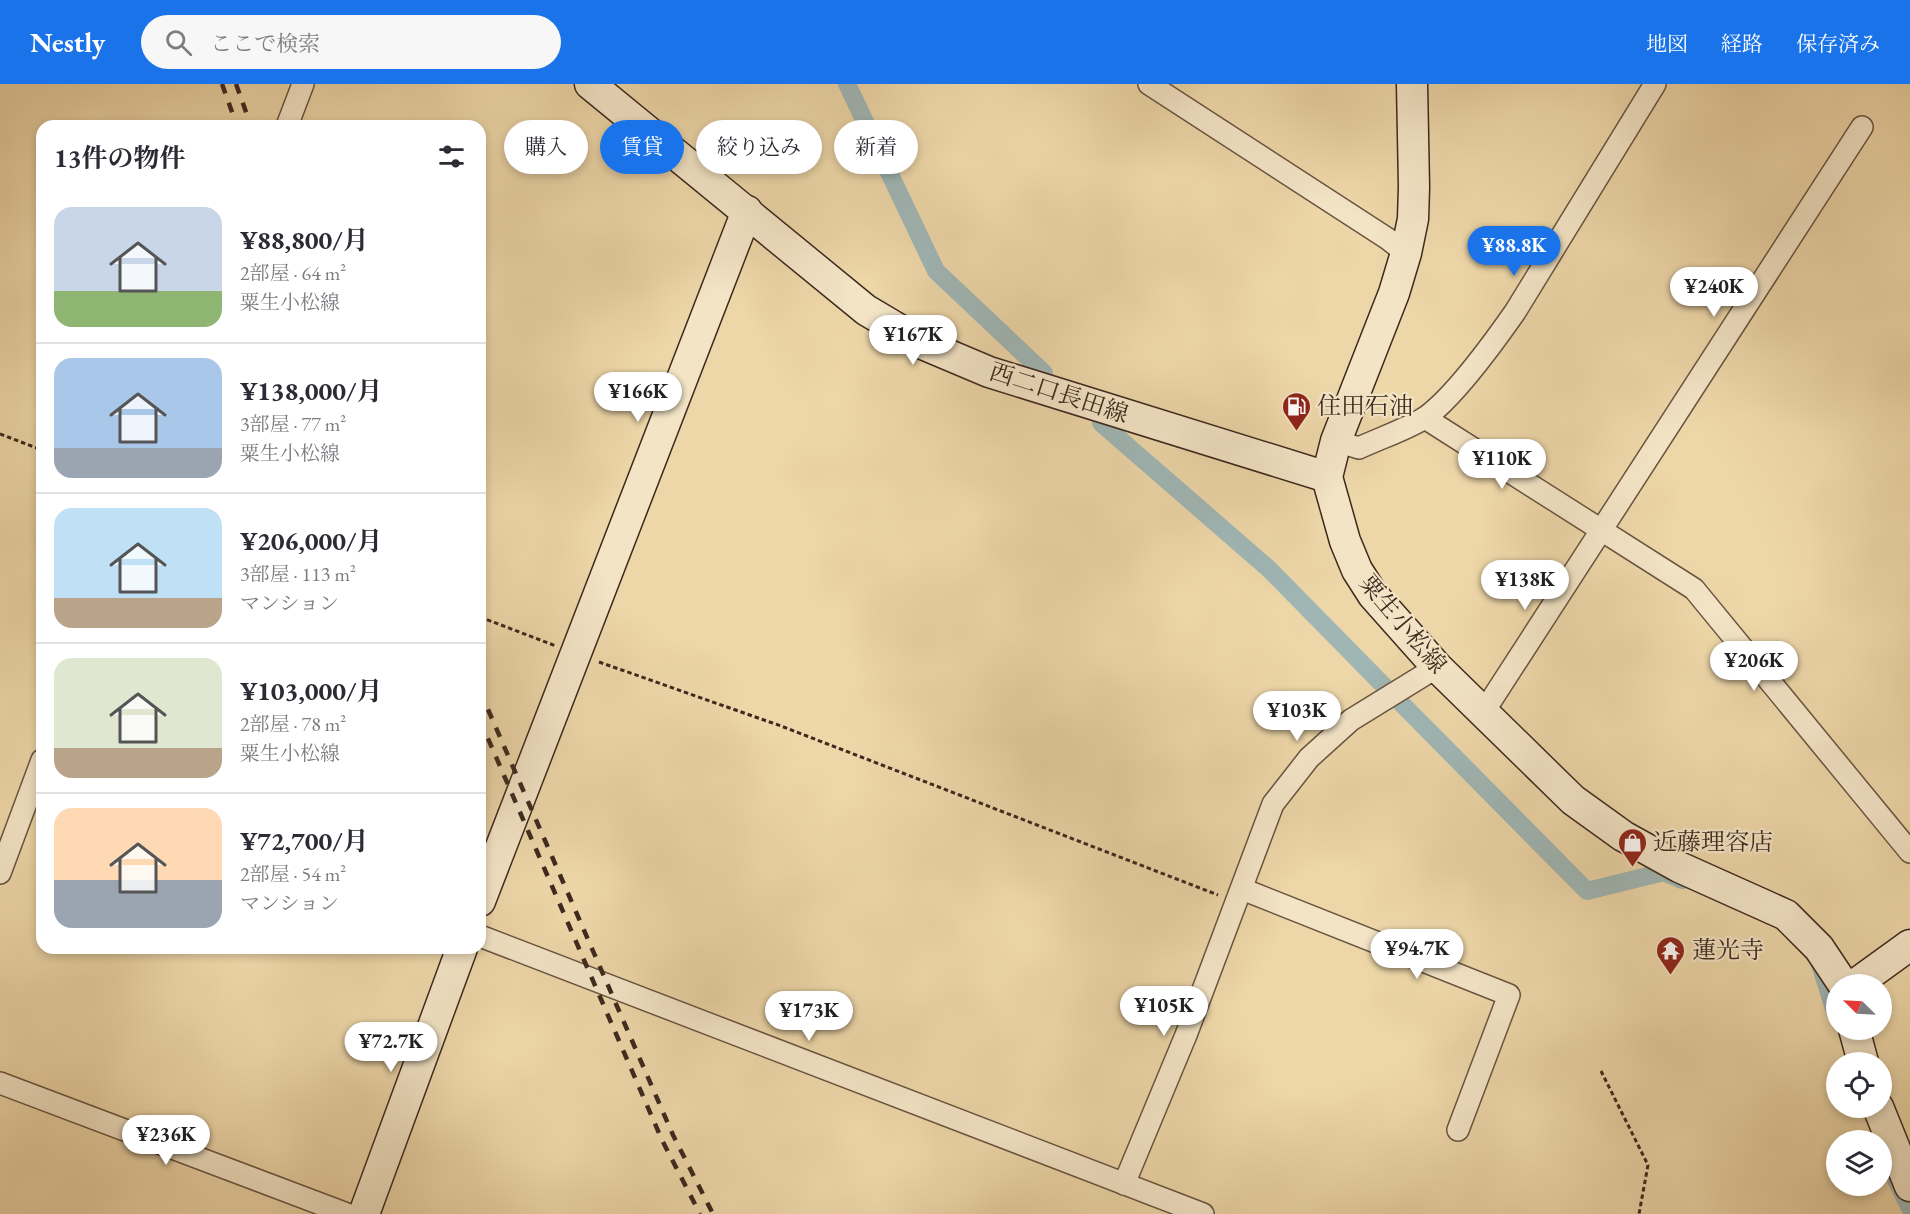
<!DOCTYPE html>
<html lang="ja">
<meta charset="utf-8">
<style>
body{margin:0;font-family:"EB Garamond","Noto Serif JP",serif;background:#f7f7f7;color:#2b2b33;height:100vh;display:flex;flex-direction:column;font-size:22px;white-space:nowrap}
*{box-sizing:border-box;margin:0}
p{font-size:20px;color:#7c7c81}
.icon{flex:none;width:33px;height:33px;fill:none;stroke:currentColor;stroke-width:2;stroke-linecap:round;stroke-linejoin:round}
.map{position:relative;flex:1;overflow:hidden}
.panel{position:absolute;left:36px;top:36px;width:450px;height:834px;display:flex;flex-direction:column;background:#fff;border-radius:18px;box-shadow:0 3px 9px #0003}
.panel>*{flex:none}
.hud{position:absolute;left:504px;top:36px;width:570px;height:54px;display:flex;gap:12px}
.needle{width:39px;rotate:294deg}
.buttons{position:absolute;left:1826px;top:890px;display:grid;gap:12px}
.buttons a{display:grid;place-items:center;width:66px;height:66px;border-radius:50%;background:#fff;box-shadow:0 3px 9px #0003;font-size:30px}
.price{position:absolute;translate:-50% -51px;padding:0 14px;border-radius:21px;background:#fff;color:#222;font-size:20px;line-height:39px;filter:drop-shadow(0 2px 3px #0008)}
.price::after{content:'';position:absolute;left:50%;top:36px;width:18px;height:14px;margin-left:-9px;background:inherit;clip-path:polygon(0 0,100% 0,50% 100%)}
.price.active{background:#1a73e8;color:#fff}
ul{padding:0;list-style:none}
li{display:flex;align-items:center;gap:18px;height:150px;padding:0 18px}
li+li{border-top:2px solid #e1e1e2}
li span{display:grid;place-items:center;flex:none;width:168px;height:120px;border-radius:18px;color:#555}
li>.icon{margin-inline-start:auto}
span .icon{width:72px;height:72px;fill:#fffc;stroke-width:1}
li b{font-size:26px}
h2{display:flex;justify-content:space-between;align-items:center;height:72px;padding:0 18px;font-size:26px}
.chip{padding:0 21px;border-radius:27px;background:#fff;box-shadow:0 3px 9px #0003;font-size:21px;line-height:54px}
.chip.active{background:#1a73e8;color:#fff}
header{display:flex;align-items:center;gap:36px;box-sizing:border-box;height:84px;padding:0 30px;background:#1a73e8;color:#fff}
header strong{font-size:28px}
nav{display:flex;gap:33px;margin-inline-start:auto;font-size:21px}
.search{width:420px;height:54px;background:#f7f7f7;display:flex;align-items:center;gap:15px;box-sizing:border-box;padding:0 21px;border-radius:33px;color:#7c7c81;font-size:22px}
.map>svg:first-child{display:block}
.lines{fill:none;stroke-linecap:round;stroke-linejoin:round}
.canal{stroke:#9fb6b5;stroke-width:18}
.street-casing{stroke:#695440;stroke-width:24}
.secondary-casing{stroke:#3d291e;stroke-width:33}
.path{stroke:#3d291e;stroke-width:3;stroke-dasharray:4.5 3;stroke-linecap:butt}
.street{stroke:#f3e4c6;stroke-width:21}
.secondary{stroke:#f3e4c6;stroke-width:30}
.rail{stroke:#3d291e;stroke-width:4.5;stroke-dasharray:10 10;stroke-linecap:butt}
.labels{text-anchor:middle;stroke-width:4.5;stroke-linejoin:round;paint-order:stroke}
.street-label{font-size:24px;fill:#3d291e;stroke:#f3e4c6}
.poi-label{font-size:24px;fill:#3d291e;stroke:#f3e4c6;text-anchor:start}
</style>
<header>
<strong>Nestly</strong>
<div class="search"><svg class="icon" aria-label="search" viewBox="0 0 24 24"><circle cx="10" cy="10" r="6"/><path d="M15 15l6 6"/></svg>ここで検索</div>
<nav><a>地図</a><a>経路</a><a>保存済み</a></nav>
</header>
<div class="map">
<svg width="1910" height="1130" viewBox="0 0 1910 1130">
<rect width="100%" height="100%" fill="#edd6a8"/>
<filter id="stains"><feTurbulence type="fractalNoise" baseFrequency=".00333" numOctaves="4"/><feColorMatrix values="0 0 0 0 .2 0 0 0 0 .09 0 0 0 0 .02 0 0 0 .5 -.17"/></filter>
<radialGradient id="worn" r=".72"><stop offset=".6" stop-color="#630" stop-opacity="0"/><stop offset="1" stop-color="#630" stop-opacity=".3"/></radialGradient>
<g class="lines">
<g class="canal">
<polyline points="847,0 936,187 1044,289"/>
<polyline points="1101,339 1269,485 1386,604"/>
<polyline points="1398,616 1587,807 1664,788 1682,796"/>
<polyline points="1820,880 1836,931"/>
<polyline points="1895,1094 1910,1124"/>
</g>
<defs>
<g id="street">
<polyline points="1149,0 1388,155 1406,169"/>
<polyline points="287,42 303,0"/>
<polyline points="1425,334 1694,505 1910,768"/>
<path d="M1336,357L1359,364C1378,355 1410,344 1426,333C1455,312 1494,258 1515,228L1655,0"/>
<polyline points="1483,629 1862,43"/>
<polyline points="0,789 42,676"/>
<polyline points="1242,805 1509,911 1458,1046"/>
<polyline points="480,852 1203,1130"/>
<polyline points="0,999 347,1130"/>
<polyline points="1124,1100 1186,951 1273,720 1309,674 1351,636 1437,583"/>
</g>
<g id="secondary">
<polyline points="590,0 866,226 925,261 989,288 1327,393"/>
<polyline points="1412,0 1414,103 1413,135 1406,169 1394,209 1336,357 1327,393 1345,457 1357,486 1373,511 1437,583 1573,716 1623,752 1679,783 1786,831 1819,864 1843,900"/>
<polyline points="480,817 747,127"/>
<polyline points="1856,900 1910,861"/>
<polyline points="1854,945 1863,978"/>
<polyline points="1878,1023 1910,1102"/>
<polyline points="364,1130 462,864"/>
</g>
</defs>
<use href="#street" class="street-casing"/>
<use href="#secondary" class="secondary-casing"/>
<g class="path">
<polyline points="0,350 42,366"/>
<polyline points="480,533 556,562"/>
<polyline points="599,578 781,642 1218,811"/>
<polyline points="1601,987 1648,1081 1639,1130"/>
</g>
<use href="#street" class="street"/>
<use href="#secondary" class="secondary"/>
<g class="rail">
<polyline points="222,0 237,42"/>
<polyline points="236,0 251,42"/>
<polyline points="480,607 673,1051 713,1130"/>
<polyline points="480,636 662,1056 700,1130"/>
</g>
</g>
<defs>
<symbol id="fuel-pin" viewBox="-11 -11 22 30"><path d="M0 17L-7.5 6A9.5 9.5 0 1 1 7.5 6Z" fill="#8f2418" stroke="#f3e4c6"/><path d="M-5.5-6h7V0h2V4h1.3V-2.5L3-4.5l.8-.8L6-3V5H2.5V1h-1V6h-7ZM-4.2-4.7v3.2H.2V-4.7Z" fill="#fff"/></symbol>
<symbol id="shop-pin" viewBox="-11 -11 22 30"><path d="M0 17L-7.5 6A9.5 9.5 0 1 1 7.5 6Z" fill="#8f2418" stroke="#f3e4c6"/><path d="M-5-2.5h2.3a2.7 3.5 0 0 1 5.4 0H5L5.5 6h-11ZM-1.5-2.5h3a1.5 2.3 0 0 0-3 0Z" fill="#fff"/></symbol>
<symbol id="temple-pin" viewBox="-11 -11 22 30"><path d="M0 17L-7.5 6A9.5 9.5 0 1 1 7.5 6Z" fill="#8f2418" stroke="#f3e4c6"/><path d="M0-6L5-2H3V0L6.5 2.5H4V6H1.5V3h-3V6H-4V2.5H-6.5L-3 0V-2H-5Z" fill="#fff"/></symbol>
</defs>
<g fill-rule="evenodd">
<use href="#fuel-pin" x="1280" y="306" width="33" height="45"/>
<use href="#shop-pin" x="1616" y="742" width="33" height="45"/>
<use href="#temple-pin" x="1654" y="850" width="33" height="45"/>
</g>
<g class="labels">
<g class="street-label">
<text transform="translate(1059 309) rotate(18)" y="8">西二口長田線</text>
<text transform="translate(1403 540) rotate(50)" y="8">粟生小松線</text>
</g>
<g class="poi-label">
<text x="1317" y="330">住田石油</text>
<text x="1653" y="766">近藤理容店</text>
<text x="1692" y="874">蓮光寺</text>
</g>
</g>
<rect width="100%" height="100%" filter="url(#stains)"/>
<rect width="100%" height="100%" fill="url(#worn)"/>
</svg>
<div class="buttons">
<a><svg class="needle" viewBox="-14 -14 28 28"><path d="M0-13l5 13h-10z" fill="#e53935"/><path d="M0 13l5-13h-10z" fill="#7c7c81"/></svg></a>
<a><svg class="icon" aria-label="locate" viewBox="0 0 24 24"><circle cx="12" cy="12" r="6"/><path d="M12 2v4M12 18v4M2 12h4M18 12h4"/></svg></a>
<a><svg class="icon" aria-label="layers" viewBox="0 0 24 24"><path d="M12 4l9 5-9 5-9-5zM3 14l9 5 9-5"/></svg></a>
</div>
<b class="price active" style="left:1514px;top:193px">¥88.8K</b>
<b class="price" style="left:1714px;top:234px">¥240K</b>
<b class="price" style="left:913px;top:282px">¥167K</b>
<b class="price" style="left:638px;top:339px">¥166K</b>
<b class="price" style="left:1502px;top:406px">¥110K</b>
<b class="price" style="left:1525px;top:527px">¥138K</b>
<b class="price" style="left:1754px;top:608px">¥206K</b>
<b class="price" style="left:1297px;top:658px">¥103K</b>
<b class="price" style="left:1417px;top:896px">¥94.7K</b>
<b class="price" style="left:1164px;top:953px">¥105K</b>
<b class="price" style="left:809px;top:958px">¥173K</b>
<b class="price" style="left:391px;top:989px">¥72.7K</b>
<b class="price" style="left:166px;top:1082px">¥236K</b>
<div class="hud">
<a class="chip">購入</a>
<a class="chip active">賃貸</a>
<a class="chip">絞り込み</a>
<a class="chip">新着</a>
</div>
<section class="panel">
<h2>13件の物件<svg class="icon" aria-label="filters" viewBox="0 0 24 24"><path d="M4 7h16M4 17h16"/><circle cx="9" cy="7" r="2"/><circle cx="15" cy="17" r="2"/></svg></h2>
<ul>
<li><span style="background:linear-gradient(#c9d6e8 70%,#8fb573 0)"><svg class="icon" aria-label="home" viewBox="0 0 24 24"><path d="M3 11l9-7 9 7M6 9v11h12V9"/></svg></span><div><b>¥88,800/月</b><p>2部屋 · 64 m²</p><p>粟生小松線</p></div></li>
<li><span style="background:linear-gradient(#a9c7e8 75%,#9aa5b1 0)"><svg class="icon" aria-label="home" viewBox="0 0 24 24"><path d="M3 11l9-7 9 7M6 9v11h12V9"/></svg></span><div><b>¥138,000/月</b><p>3部屋 · 77 m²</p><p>粟生小松線</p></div></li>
<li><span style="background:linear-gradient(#bfe0f5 75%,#b9a48a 0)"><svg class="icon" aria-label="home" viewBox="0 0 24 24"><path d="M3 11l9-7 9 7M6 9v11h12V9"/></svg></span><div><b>¥206,000/月</b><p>3部屋 · 113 m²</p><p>マンション</p></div></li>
<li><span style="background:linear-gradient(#dfe7d0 75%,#b9a48a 0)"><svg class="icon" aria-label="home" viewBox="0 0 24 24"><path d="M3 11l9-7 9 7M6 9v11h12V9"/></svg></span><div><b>¥103,000/月</b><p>2部屋 · 78 m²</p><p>粟生小松線</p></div></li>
<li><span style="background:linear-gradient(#ffd9b3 60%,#9aa5b1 0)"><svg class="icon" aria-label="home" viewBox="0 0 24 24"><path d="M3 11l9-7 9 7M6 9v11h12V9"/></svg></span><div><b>¥72,700/月</b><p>2部屋 · 54 m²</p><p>マンション</p></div></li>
</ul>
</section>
</div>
